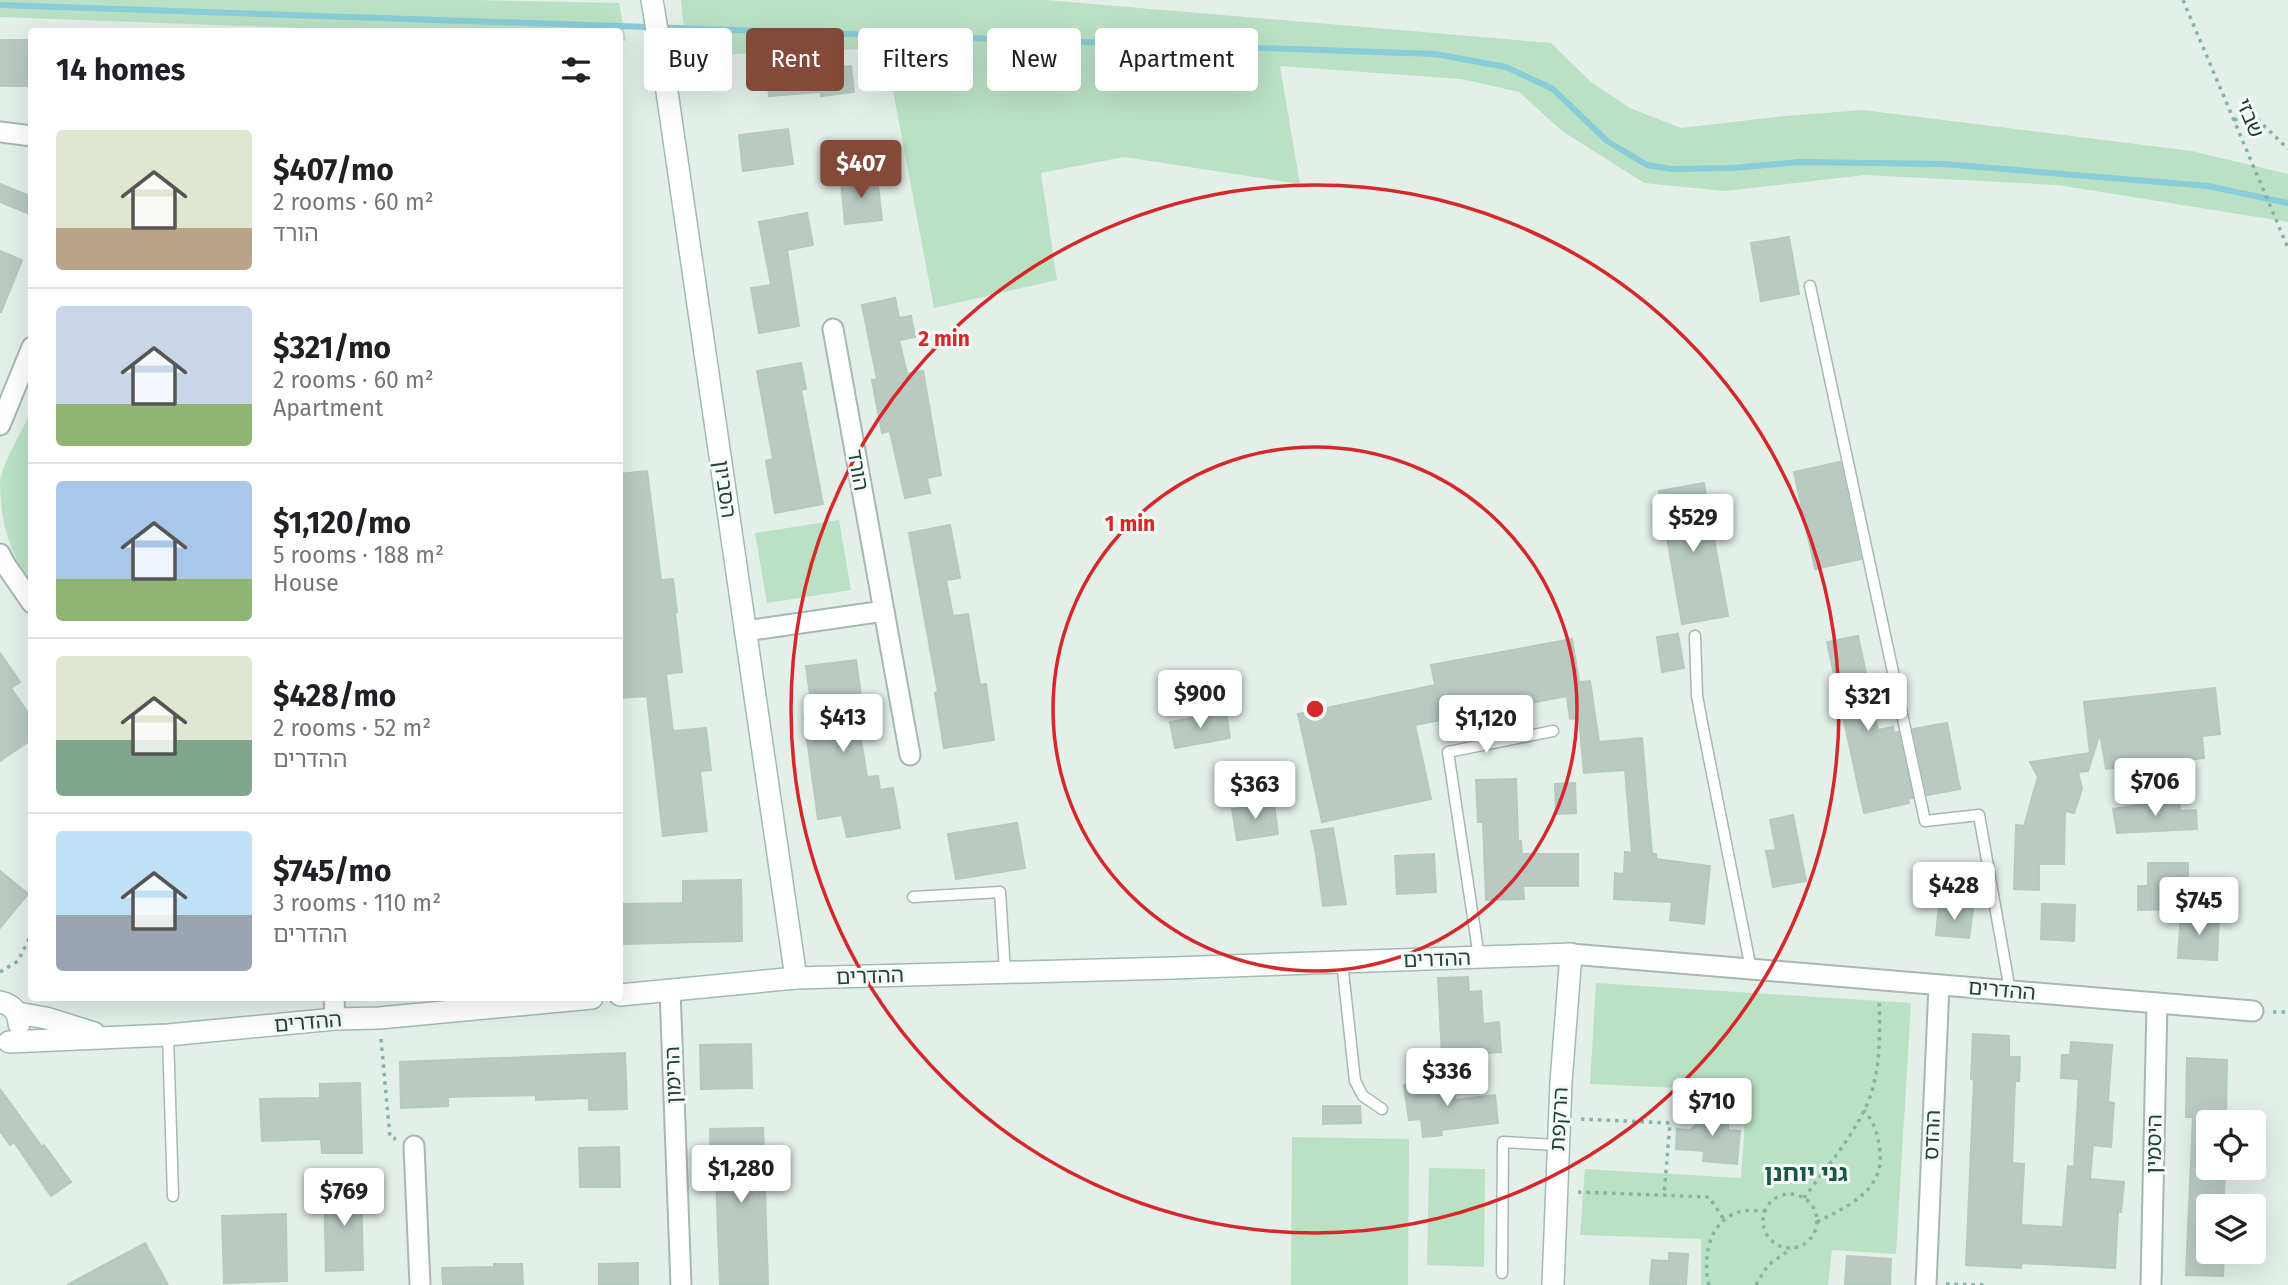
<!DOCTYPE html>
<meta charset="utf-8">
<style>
body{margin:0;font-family:"Fira Sans","Noto Sans Hebrew",sans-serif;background:#f6f6f6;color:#202124;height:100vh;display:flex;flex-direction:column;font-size:26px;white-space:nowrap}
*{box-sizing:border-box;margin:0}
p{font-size:23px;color:#757577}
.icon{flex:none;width:38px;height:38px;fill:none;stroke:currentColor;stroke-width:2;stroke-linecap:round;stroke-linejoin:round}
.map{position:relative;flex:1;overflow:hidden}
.side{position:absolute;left:28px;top:28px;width:595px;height:973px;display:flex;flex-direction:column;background:#fff;border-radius:7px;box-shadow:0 7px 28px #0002}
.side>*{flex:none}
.guide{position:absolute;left:644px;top:28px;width:665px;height:63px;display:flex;gap:14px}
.fabs{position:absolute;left:2196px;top:1110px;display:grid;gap:14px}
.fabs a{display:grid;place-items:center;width:70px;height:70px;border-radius:7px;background:#fff;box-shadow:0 7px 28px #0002;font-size:35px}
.price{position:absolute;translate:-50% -60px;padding:0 16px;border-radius:7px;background:#fff;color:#222;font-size:23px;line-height:46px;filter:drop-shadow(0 2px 4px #0008)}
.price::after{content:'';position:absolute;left:50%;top:42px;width:21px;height:16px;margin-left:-10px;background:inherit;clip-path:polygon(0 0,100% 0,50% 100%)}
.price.on{background:#834939;color:#fff}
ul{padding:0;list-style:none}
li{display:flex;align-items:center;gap:21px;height:175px;padding:0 28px}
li+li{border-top:2px solid #e0e0e0}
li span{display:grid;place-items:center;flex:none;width:196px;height:140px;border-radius:7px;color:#555}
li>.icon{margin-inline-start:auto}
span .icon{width:84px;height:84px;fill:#fffc;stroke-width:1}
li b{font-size:30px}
h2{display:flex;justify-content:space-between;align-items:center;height:84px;padding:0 28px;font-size:30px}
.chip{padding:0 24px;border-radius:7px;background:#fff;box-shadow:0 7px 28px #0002;font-size:24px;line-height:63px}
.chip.on{background:#834939;color:#fff}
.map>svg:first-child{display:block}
.green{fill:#bbe1c5}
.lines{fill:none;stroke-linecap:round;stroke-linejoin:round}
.stream{stroke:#88cdd8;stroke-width:6}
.building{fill:#b9cac2;stroke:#b5c9c0;stroke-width:2}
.lane-casing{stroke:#a6b8b0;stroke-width:13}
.street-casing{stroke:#a6b8b0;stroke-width:23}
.secondary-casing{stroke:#a1bbb1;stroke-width:24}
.path{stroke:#82b5a3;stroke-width:3.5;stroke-dasharray:3.5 5;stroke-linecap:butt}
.lane{stroke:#fff;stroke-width:10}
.street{stroke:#fff;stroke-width:19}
.secondary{stroke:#fff;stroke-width:21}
.ring{fill:none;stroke:#d62828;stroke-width:3.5}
.labels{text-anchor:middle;stroke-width:6;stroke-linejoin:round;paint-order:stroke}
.street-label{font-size:21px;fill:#214238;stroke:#f5faf8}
.quarter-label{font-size:24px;font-weight:bold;fill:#1b5646;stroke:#f5faf8}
.centre{fill:#d62828;stroke:#f5faf8;stroke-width:3.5}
.ring-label{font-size:21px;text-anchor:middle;font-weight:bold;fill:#d62828;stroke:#f5faf8;stroke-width:6;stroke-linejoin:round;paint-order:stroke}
</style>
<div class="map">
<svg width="2288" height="1285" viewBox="0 0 2288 1285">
<rect width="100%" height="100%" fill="#e4efe9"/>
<g class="green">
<polygon points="0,0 477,0 619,3 626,41 620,40 620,32 382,31 0,17"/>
<polygon points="681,0 1046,0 1551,43 1591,82 1630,108 1681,128 1785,116 1863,110 2192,151 2288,174 2288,222 2058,185 1865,175 1725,191 1644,183 1562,131 1519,92 1461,79 1280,66 1300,184 1124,157 1041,173 1057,280 934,308 885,48 687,56"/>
<path d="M31,411V585C9,551 0,522 0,480C4,460 23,430 31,411Z"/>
<polygon points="839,520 851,590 767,603 755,533"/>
<polygon points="1596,983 1911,1003 1896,1254 1832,1250 1828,1285 1701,1285 1701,1239 1580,1235 1585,1169 1741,1178 1747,1091 1590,1084"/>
<polygon points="1292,1137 1409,1139 1408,1285 1291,1285"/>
<polygon points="1429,1168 1485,1169 1484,1267 1427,1265"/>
</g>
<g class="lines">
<polyline class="stream" points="0,5 1435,54 1506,67 1553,89 1607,141 1647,165 1672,169 1733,168 1799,162 1943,164 2208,186 2288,203"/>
</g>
<g class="building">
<rect x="0" y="40" width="32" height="46"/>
<polygon points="851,66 854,92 821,96 821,92 769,96 767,70 789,69 789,72"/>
<polygon points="788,129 793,164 743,171 739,135"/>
<polygon points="877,176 882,220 845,224 841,181"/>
<polygon points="0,184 32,197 32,215 0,202"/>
<polygon points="807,213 813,245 787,250 799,326 759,333 751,288 771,285 759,222"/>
<polygon points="1789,237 1799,294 1761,301 1751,243"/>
<polygon points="0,251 22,260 1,312 0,312"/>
<polygon points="895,298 899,318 911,316 915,337 899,340 907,374 923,371 941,475 927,478 930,493 905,498 890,431 882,433 872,380 877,379 862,305"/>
<polygon points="801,363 806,389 801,390 823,504 775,513 766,461 773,459 757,371"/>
<polygon points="1840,462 1861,559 1815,569 1794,472"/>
<polygon points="647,471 661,580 673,579 677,612 675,613 682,672 666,674 673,731 706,728 711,770 700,771 707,831 663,836 647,696 620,698 620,474"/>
<polygon points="1704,483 1728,616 1682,624 1659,491"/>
<polygon points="950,525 960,578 946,580 953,616 968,614 980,685 986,684 994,740 944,748 935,693 938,692 909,533"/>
<polygon points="1678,634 1684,668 1662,672 1657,637"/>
<polygon points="1858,636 1878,730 1893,727 1894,733 1898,732 1913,798 1908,799 1909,803 1864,813 1827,642"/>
<polygon points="1572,639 1579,682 1590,681 1599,742 1642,738 1652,854 1656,854 1656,859 1710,866 1704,924 1670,920 1672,902 1614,899 1615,873 1624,874 1625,852 1632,853 1625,770 1584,773 1579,718 1570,719 1567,696 1415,725 1431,799 1322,822 1298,714 1435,685 1431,665"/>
<polygon points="0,653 20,682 11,688 32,719 32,739 0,761"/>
<polygon points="856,660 861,695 854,696 867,777 878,776 880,790 893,788 900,828 847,837 842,815 818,819 804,717 813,716 806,666"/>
<polygon points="2215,688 2220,734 2202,736 2204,758 2106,769 2100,733 2088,771 2078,772 2082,789 2074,813 2065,811 2064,864 2039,864 2039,890 2014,889 2016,825 2024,826 2038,777 2030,762 2090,753 2084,702"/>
<polygon points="1226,712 1230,738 1175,748 1170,722"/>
<polygon points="1947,723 1960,789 1927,795 1913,729"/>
<polygon points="1516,779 1518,841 1521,841 1522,854 1578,854 1578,886 1523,886 1524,899 1486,900 1483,822 1478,822 1476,780"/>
<polygon points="1575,783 1576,813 1556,814 1555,784"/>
<polygon points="2179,799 2180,811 2196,810 2197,829 2117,833 2113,809"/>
<polygon points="1274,803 1278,834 1237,840 1232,809"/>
<polygon points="1793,815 1806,881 1773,887 1766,851 1776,850 1770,820"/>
<polygon points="1017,823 1025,868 956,879 948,834"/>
<polygon points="1333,828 1346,904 1323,906 1316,854 1311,831"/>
<polygon points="1434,854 1436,892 1397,894 1395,856"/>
<polygon points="2148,863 2188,863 2188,909 2138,910 2138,886 2148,886"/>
<polygon points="0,871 28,894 0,928"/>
<polygon points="741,880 742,941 620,944 620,904 683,903 683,881"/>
<polygon points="2042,904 2075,905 2074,941 2041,939"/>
<polygon points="1939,905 1973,909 1969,938 1936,935"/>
<polygon points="2181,914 2219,916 2217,960 2178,958"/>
<polygon points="1468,977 1469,992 1481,991 1483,1024 1499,1022 1501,1052 1442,1056 1438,978"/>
<polygon points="1973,1034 2009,1036 2009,1057 2020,1057 2019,1081 2015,1081 2012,1163 2024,1164 2021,1225 2063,1227 2068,1166 2074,1167 2079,1079 2061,1078 2062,1055 2070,1055 2071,1042 2112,1045 2108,1102 2114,1103 2111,1147 2093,1145 2090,1179 2124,1182 2121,1212 2118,1211 2115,1268 2022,1263 2021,1268 1966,1265 1974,1080 1971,1079"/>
<polygon points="751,1044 752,1088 701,1089 700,1045"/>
<polygon points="625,1053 627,1109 589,1110 589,1098 536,1100 536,1095 448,1097 448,1106 401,1108 400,1062"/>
<polygon points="2187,1058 2227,1060 2226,1118 2208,1117 2208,1167 2225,1167 2224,1194 2208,1193 2208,1251 2224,1251 2223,1276 2186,1275 2193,1117 2186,1117"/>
<polygon points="1453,1079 1455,1100 1495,1095 1498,1123 1441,1130 1442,1135 1423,1137 1421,1119 1409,1120 1404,1085"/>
<polygon points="360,1083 362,1153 322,1153 321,1139 262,1141 260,1099 320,1098 320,1084"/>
<polygon points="0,1089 42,1147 44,1145 71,1182 51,1196 14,1142 10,1145 0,1131"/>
<polygon points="1323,1106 1360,1106 1361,1123 1323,1124"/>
<polygon points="1707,1107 1729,1109 1728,1130 1740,1131 1737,1164 1703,1161 1704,1151 1676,1149 1677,1129 1690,1130 1706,1117"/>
<polygon points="763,1128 768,1285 720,1285 716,1177 711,1177 710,1129"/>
<polygon points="619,1147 620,1187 580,1187 579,1148"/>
<polygon points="361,1186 363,1270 326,1271 324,1187"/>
<polygon points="286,1214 287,1281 224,1283 222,1216"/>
<polygon points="145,1243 168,1285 67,1285"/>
<polygon points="1669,1253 1688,1254 1686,1285 1650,1285 1652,1260 1669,1261"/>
<polygon points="1847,1256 1891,1259 1890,1285 1845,1285"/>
<polygon points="638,1263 638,1285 599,1285 599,1264"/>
<polygon points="494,1264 522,1264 523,1285 443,1285 442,1268 494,1267"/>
</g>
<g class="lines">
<defs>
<g id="lane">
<polyline points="1810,286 1925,821 1979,815 2010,991"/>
<polyline points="1695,636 1697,696 1703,728 1751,969"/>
<polyline points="913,897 1000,892 1005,972"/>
<polyline points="1479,957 1448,752 1553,731"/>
<polyline points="1342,962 1355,1081 1363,1096 1382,1109"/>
<polyline points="168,1035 173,1196"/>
<polyline points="1502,1273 1503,1142 1557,1145"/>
</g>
<g id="street">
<polyline points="0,132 32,136"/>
<polyline points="833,329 910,755"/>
<polyline points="0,425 32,347"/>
<polyline points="0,554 5,564 32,603"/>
<polyline points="745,631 884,611"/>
<polyline points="1571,954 2253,1011"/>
<polyline points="670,990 681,1285"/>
<polyline points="334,998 335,1019"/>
<polyline points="414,1146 420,1285"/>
<polyline points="1926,1285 1939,985"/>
<polyline points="2151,1285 2157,1003"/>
</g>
<g id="secondary">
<polyline points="652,0 665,78 796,978"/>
<polyline points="620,995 796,978 1173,968 1571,954 1561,1082 1553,1285"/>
<path d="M0,1002C12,1004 19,1012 19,1024"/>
<polyline points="17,1013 46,1018 94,1033"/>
<polyline points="9,1042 168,1035 335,1019 379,1018 592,998"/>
</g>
</defs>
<use href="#lane" class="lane-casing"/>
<use href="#street" class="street-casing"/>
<use href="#secondary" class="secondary-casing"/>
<g class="path">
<polyline points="2183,0 2288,248"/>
<polyline points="2234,120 2253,115 2288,149"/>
<polyline points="0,972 18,961 32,933"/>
<polyline points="2273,1012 2288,1012"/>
<polyline points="381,1039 390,1137 396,1139"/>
<polyline points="1581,1119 1670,1123 1664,1195"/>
<polyline points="1578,1192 1709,1197 1725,1221"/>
<circle cx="1790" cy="1221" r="27"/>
<path d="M1804,1198C1826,1168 1853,1137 1868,1102C1881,1070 1880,1033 1879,999"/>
<path d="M1817,1222C1851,1205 1888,1188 1879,1145C1877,1131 1873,1121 1864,1110"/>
<polyline points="1946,1284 1986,1285"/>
<path d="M1709,1285C1702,1257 1709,1218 1743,1211C1750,1210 1758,1211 1765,1211"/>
<polyline points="1756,1285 1768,1265 1791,1249"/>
</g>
<use href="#lane" class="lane"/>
<use href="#street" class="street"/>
<use href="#secondary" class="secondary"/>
</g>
<g class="ring">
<circle cx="1315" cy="709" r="262"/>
<circle cx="1315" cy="709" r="524"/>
</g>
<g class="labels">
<g class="street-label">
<text transform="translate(2250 118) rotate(67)" y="7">שבזי</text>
<text transform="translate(858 470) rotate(80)" y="7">הורד</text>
<text transform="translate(725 489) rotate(82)" y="7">הסביון</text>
<text transform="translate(1437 959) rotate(-2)" y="7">ההדרים</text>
<text transform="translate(870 976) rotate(-2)" y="7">ההדרים</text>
<text transform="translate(2002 990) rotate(5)" y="7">ההדרים</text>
<text transform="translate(308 1022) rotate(-5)" y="7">ההדרים</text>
<text transform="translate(673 1075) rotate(-92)" y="7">הרימון</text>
<text transform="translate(1559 1119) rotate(-87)" y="7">הרקפת</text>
<text transform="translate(1932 1135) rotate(-88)" y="7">ההדס</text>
<text transform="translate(2154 1144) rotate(-89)" y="7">היסמין</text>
</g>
<g class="quarter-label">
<text x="1806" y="1181">גני יוחנן</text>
</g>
</g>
<circle cx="1315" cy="709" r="10" class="centre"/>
<g class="ring-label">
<text x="944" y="346">2 min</text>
<text x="1130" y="531">1 min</text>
</g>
</svg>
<div class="fabs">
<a><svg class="icon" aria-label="locate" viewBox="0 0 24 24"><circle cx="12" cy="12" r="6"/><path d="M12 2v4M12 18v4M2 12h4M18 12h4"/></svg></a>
<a><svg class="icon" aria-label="layers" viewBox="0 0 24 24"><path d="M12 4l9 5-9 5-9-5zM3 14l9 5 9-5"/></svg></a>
</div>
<b class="price on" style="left:861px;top:200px">$407</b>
<b class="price" style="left:1693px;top:554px">$529</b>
<b class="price" style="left:1200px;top:730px">$900</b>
<b class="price" style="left:1868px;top:733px">$321</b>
<b class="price" style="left:843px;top:754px">$413</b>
<b class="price" style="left:1486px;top:755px">$1,120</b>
<b class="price" style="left:2155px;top:818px">$706</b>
<b class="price" style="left:1255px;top:821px">$363</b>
<b class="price" style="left:1954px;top:922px">$428</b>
<b class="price" style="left:2199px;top:937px">$745</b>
<b class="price" style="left:1447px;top:1108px">$336</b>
<b class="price" style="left:1712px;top:1138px">$710</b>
<b class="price" style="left:741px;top:1205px">$1,280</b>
<b class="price" style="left:344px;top:1228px">$769</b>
<div class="guide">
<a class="chip">Buy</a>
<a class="chip on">Rent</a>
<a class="chip">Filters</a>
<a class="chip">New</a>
<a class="chip">Apartment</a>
</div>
<section class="side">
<h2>14 homes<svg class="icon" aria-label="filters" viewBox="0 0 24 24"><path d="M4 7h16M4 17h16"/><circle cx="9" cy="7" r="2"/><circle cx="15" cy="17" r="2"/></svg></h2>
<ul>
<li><span style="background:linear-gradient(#dfe7d0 70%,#b9a48a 0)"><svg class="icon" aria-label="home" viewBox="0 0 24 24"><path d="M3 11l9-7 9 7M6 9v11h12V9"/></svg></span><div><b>$407/mo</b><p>2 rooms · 60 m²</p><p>הורד</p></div></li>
<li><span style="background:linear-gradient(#c9d6e8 70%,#8fb573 0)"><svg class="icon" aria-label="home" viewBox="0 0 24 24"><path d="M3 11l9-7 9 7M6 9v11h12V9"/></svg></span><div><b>$321/mo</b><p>2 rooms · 60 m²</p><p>Apartment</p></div></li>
<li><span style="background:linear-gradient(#a9c7e8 70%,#8fb573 0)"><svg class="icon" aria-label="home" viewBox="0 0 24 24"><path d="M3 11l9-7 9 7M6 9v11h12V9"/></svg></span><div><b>$1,120/mo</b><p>5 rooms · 188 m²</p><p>House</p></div></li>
<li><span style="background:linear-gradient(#dfe7d0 60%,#7fa58c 0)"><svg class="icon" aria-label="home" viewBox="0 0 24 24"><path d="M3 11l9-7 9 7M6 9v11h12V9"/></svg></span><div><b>$428/mo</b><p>2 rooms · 52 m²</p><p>ההדרים</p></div></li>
<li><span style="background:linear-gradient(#bfe0f5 60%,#9aa5b1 0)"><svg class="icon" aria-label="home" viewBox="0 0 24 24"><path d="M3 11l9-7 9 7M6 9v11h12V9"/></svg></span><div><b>$745/mo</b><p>3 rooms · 110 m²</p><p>ההדרים</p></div></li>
</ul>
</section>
</div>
